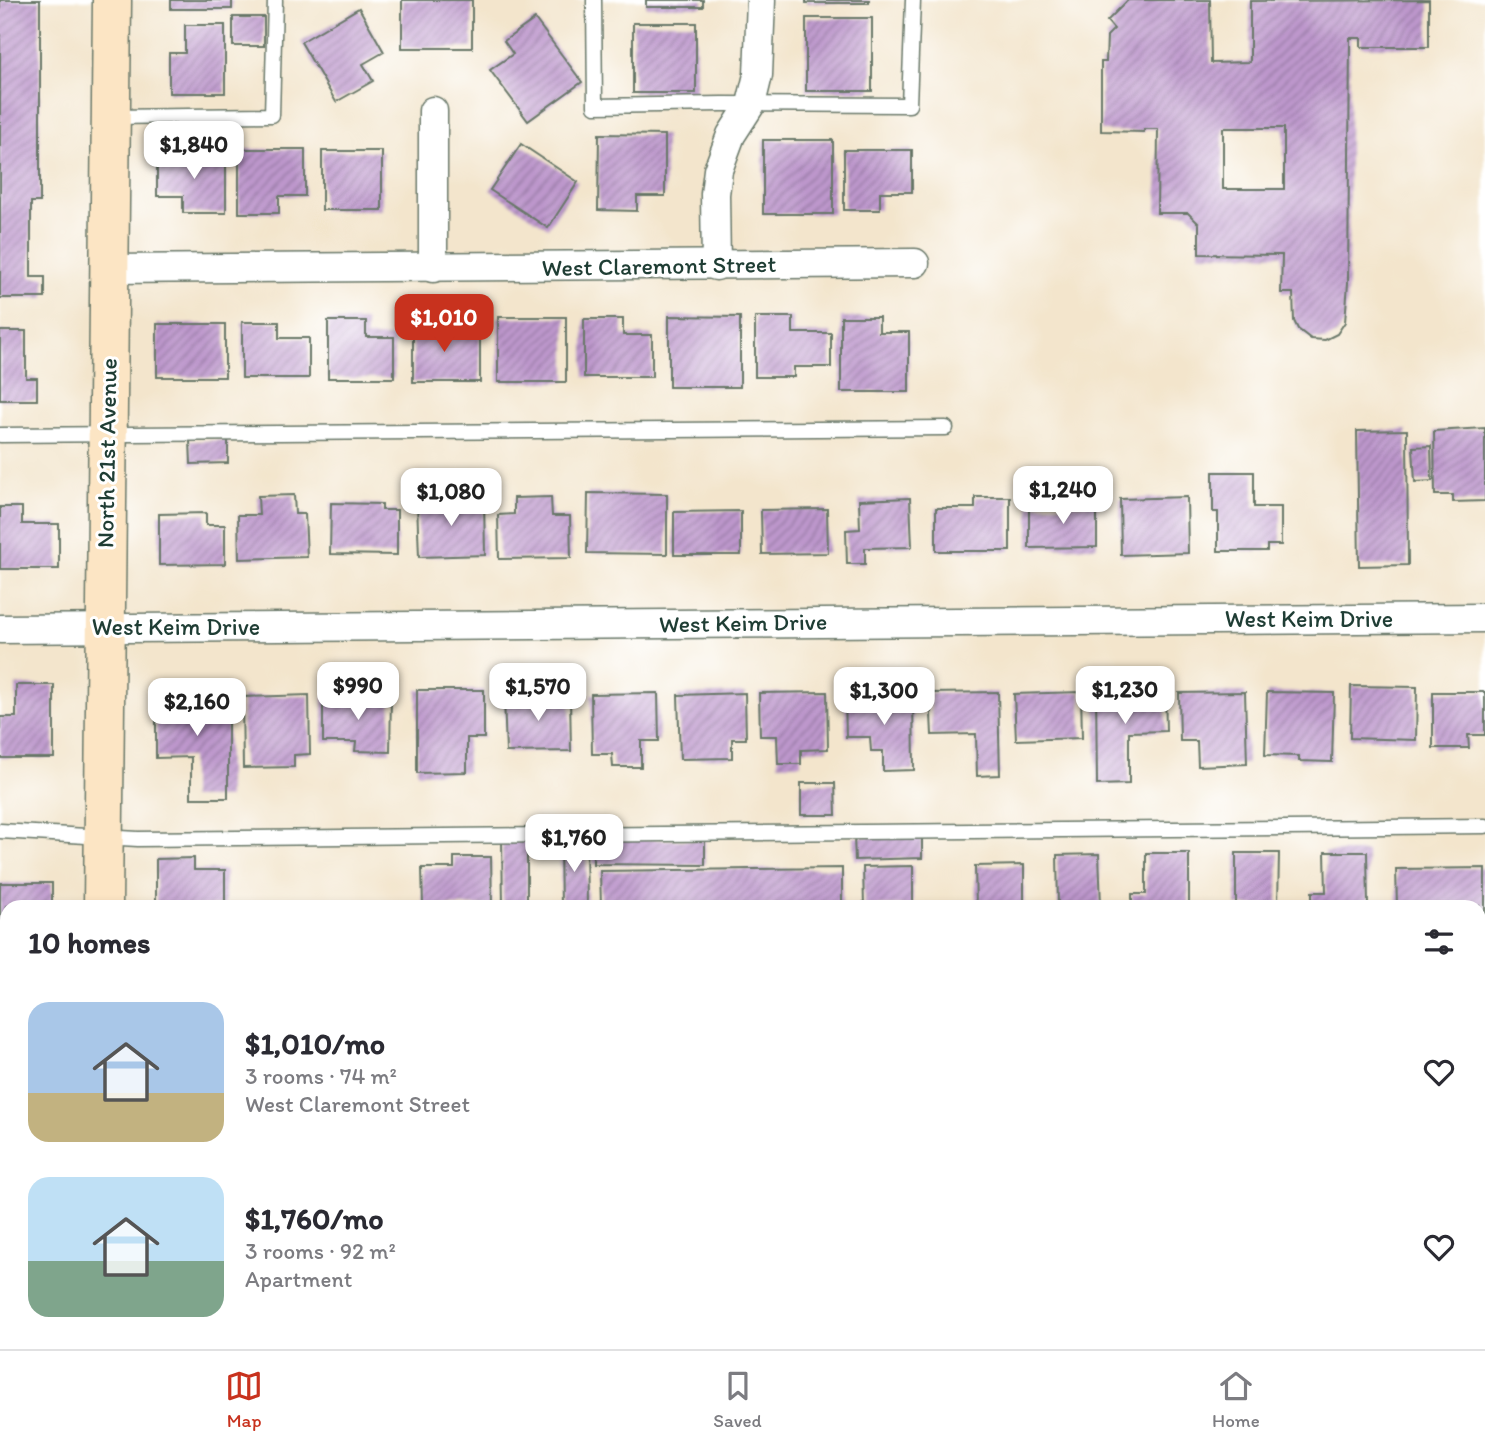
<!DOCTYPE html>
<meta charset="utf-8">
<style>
body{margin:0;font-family:Itim,sans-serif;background:#f7f7f7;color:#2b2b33;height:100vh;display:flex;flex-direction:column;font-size:26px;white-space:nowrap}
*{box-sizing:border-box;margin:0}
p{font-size:23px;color:#7c7c81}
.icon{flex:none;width:38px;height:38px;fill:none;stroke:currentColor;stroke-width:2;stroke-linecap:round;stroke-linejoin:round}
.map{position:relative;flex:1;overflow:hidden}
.sheet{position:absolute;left:0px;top:900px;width:1486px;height:450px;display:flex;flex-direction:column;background:#fff;border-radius:21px 21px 0 0;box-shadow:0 4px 10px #0003}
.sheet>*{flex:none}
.price{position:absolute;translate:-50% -60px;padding:0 16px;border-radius:14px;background:#fff;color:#222;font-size:23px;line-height:46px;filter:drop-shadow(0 2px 4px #0008)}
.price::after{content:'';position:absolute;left:50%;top:42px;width:21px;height:16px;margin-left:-10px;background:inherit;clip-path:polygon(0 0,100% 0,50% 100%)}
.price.on{background:#c8321e;color:#fff}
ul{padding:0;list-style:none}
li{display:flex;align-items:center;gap:21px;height:175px;padding:0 28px}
li span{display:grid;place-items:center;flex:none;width:196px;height:140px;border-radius:21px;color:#555}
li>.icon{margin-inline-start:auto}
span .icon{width:84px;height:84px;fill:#fffc;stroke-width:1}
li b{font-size:30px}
h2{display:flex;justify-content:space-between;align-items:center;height:84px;padding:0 28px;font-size:30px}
.menu{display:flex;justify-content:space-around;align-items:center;height:98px;border-top:2px solid #e1e1e2;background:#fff;font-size:19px;color:#7c7c81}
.menu a{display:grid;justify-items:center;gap:4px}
.menu .on{color:#c8321e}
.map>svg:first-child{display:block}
.built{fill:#dcd6f6}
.building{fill:url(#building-hatch);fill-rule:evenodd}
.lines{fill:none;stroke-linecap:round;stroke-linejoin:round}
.lane-casing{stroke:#697869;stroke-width:17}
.street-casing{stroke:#697869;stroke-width:31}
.secondary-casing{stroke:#697869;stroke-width:41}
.lane{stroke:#fff;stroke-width:14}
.street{stroke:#fff;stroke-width:28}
.secondary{stroke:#fce5c4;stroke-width:38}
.labels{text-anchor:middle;stroke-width:6;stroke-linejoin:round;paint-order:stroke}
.street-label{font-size:24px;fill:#1f3d34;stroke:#fff}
</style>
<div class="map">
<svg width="1485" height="1349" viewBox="0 0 1485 1349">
<defs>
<pattern id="building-hatch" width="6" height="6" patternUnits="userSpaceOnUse" patternTransform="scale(1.75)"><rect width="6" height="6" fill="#bd97cc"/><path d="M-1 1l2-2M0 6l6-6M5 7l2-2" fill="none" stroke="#997ca6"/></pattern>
</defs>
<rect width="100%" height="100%" fill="#fff"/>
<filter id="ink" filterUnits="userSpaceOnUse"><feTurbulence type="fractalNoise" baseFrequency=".0143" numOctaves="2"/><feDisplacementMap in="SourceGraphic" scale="14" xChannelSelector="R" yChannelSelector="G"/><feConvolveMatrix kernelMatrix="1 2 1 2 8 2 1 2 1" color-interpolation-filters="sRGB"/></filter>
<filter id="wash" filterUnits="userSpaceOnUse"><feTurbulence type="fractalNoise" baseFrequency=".00686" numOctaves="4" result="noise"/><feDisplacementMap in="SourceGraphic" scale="28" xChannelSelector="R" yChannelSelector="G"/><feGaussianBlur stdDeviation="1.57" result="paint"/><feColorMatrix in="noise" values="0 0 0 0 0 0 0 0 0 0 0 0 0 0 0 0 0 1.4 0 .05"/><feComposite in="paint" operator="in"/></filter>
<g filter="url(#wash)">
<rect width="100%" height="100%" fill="#f3e5cc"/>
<rect class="built" x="125" y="1342" width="1148" height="7"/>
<g id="blocks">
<g class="building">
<polygon points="0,0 40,0 40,202 31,202 31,277 45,277 45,298 0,298"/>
<rect x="171" y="0" width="61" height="9"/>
<rect x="402" y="0" width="70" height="48"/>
<rect x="646" y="0" width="57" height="7"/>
<rect x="806" y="0" width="63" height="3"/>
<path d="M1128,0H1210L1211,63L1250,62V1L1429,0V47H1361V38H1350L1348,283L1345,322L1337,334L1325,340L1311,339L1298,329L1294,321L1293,293H1281L1282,255L1199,254V224L1188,213H1157L1158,129H1144V132L1101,131V62H1106L1107,36L1114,29L1107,21ZM1223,128H1284V189H1223Z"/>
<polygon points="359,8 384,52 363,64 373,81 336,102 301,42"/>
<rect x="233" y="17" width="31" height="29"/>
<rect x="806" y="18" width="66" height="73"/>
<polygon points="535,19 582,82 528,121 490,70 513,54 504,41"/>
<rect x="633" y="23" width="63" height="70"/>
<polygon points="185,25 225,25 225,93 169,93 169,53 185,53"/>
<polygon points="599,134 665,135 665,196 637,196 637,211 598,210"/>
<rect x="763" y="140" width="70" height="74"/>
<polygon points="521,144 578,182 548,228 490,190"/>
<polygon points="239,149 305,149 305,196 279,196 279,213 239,213"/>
<polygon points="844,150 912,150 912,192 880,192 880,210 844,210"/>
<rect x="322" y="151" width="60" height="59"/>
<polygon points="157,154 226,154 226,213 183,213 183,196 157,196"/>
<polygon points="669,316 740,317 740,387 669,387"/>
<rect x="498" y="317" width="68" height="65"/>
<polygon points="755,317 793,317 793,333 831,333 831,367 794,367 794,377 755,377"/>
<polygon points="841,317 879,317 879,332 909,332 909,392 841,392"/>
<polygon points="584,319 623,319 623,335 652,335 652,377 584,377"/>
<polygon points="413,320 453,320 453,336 480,336 480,382 413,382"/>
<polygon points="328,321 366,321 366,337 394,337 394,378 328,378"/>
<polygon points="242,322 279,322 279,338 309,338 309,378 242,378"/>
<rect x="157" y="324" width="68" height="53"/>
<polygon points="0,331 26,331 26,378 37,378 37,400 0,400"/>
<polygon points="1485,428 1485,501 1453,502 1453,495 1435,495 1434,431"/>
<polygon points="1407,430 1408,565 1359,566 1357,431"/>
<polygon points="228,440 228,463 191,464 190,441"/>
<polygon points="1431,446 1432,481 1415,482 1413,447"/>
<polygon points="1213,472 1254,472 1254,507 1281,507 1281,545 1267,545 1267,551 1218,551 1218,512 1213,512"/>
<polygon points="588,493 667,494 667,554 587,553"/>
<polygon points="294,495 295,514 305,514 307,557 239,559 238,515 259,515 258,496"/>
<polygon points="551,497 552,516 570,516 571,558 499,559 498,515 514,514 514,498"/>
<polygon points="975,497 1010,497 1010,551 936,551 936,508 975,508"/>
<polygon points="1187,497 1188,553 1121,555 1120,499"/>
<polygon points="910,498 912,547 865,548 865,564 847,564 846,530 860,529 859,500"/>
<polygon points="484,500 485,555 419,557 417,502"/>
<polygon points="331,503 382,504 382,510 397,510 397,555 330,554"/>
<polygon points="1097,504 1097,547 1029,548 1029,505"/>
<polygon points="0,507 22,507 22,524 59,524 59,569 0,569"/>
<polygon points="827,509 828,553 762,554 761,510"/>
<polygon points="741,511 741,555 674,555 674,512"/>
<polygon points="206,513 206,525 225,525 225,564 159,565 159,514"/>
<polygon points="16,685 54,685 54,758 0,758 0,717 16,717"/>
<polygon points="1165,685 1166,731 1129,732 1129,784 1097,785 1096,686"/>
<polygon points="1351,686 1417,687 1416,740 1350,738"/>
<polygon points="228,687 228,798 191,798 191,757 156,758 156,699 191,698 191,688"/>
<polygon points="417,690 484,690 484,738 467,738 467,772 417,773"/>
<polygon points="827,692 828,749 801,750 801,764 778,764 777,736 760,736 759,693"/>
<polygon points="998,692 1000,775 977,776 976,734 932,735 930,693"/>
<polygon points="1081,692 1082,738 1016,740 1014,694"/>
<polygon points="1245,692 1247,764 1198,766 1197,741 1180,741 1179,693"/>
<polygon points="1267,692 1334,693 1332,762 1299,761 1299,756 1265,755"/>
<polygon points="1433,692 1485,692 1485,735 1468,735 1469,748 1433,748"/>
<polygon points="658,693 659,741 641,741 641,767 613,767 612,754 592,754 591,694"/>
<polygon points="745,693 746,739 732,739 732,758 680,759 678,695"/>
<polygon points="913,694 914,770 883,771 883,751 871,751 870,737 846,737 845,695"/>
<polygon points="309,695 310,754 294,755 294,767 243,768 242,697"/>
<polygon points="570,695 571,751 506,752 504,696"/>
<polygon points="323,697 391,698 390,752 355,751 356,742 323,742"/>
<polygon points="801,783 835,783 836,815 801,815"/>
<polygon points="922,836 922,858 855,860 854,837"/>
<polygon points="593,839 705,840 705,865 593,864"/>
<polygon points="502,841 527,841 527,906 503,906"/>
<polygon points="560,841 586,841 587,906 561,906"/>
<polygon points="1325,852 1367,852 1368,906 1312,906 1312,892 1326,892"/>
<polygon points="1146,853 1189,853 1189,906 1132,906 1132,894 1146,894"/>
<polygon points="1236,853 1279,853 1278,906 1236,906"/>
<polygon points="1099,854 1101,906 1058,906 1057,855"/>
<polygon points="454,857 491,857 492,906 423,906 422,868 454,868"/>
<polygon points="194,858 194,870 225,870 225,906 156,906 156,859"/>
<polygon points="1024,865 1024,906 976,906 975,866"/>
<polygon points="913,866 913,906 864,906 863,867"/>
<polygon points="842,868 842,906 601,906 600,871"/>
<polygon points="1485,868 1485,916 1479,916 1479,906 1397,906 1396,869"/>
<polygon points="0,883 52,883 52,906 7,906 7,963 0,963"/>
<polygon points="0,1079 7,1080 7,1140 0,1139"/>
<rect x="0" y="1207" width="7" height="48"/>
<polygon points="1479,1242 1485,1242 1485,1349 1122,1349 1122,1342 1273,1342 1273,1344 1479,1342"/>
<rect x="0" y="1285" width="7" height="42"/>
<polygon points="0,1338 7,1338 7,1342 34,1342 34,1349 0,1349"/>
</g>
</g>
</g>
<g filter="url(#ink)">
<use href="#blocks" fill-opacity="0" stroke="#697869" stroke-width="2"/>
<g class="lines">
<defs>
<g id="lane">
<polyline points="594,0 595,106 722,104 909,105 913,0"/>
<polyline points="113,117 272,115 275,0"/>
<polyline points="0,435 946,428"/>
<polyline points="0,831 138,839 1485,826"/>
<polyline points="0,1194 7,1194"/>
<polyline points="1479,1231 1485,1231"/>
</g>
<g id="street">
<polyline points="716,266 715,194 718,170 731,135 751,104 758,75 761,0"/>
<polyline points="433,268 433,111"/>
<polyline points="110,269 915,263"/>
<polyline points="0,629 1485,618"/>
<polyline points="0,1023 7,1024"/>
<polyline points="1479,1023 1485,1023"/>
</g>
<g id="secondary">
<polyline points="103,906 112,0"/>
<polyline points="101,1349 101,1342"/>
</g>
</defs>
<use href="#lane" class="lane-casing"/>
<use href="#street" class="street-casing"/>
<use href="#secondary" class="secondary-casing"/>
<use href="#lane" class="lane"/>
<use href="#street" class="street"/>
<use href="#secondary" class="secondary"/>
</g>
</g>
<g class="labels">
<g class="street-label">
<text transform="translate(659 266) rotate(-1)" y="8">West Claremont Street</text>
<text transform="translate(107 453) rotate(-89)" y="8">North 21st Avenue</text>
<text x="1309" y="627">West Keim Drive</text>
<text transform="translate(743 623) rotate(-1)" y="8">West Keim Drive</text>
<text x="176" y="635">West Keim Drive</text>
</g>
</g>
</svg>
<b class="price" style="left:194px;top:181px">$1,840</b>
<b class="price on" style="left:444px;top:354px">$1,010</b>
<b class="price" style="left:1063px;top:526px">$1,240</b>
<b class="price" style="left:451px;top:528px">$1,080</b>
<b class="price" style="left:358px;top:722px">$990</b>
<b class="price" style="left:538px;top:723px">$1,570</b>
<b class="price" style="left:1125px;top:726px">$1,230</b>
<b class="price" style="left:884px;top:727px">$1,300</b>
<b class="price" style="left:197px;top:738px">$2,160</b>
<b class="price" style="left:574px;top:874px">$1,760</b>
<section class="sheet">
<h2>10 homes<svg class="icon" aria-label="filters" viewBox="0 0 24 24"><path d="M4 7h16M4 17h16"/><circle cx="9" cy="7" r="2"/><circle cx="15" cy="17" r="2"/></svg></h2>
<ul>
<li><span style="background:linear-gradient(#a9c7e8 65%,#c2b280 0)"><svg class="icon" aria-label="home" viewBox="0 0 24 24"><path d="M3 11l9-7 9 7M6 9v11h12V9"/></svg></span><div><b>$1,010/mo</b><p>3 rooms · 74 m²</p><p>West Claremont Street</p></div><svg class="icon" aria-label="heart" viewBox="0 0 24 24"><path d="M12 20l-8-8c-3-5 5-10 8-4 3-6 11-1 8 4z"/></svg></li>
<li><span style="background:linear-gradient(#bfe0f5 60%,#7fa58c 0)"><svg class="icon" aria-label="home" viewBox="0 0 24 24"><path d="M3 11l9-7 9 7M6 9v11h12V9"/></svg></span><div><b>$1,760/mo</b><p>3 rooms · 92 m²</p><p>Apartment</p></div><svg class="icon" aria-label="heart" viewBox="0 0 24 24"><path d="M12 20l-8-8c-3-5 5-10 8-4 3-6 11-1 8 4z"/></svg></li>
</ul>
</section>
</div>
<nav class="menu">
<a class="on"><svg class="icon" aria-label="map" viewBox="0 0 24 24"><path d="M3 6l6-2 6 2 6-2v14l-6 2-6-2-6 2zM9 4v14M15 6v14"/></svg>Map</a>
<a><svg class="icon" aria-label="saved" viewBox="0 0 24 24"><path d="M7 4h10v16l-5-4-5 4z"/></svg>Saved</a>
<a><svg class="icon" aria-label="home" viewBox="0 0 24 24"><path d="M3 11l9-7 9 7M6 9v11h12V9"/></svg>Home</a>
</nav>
